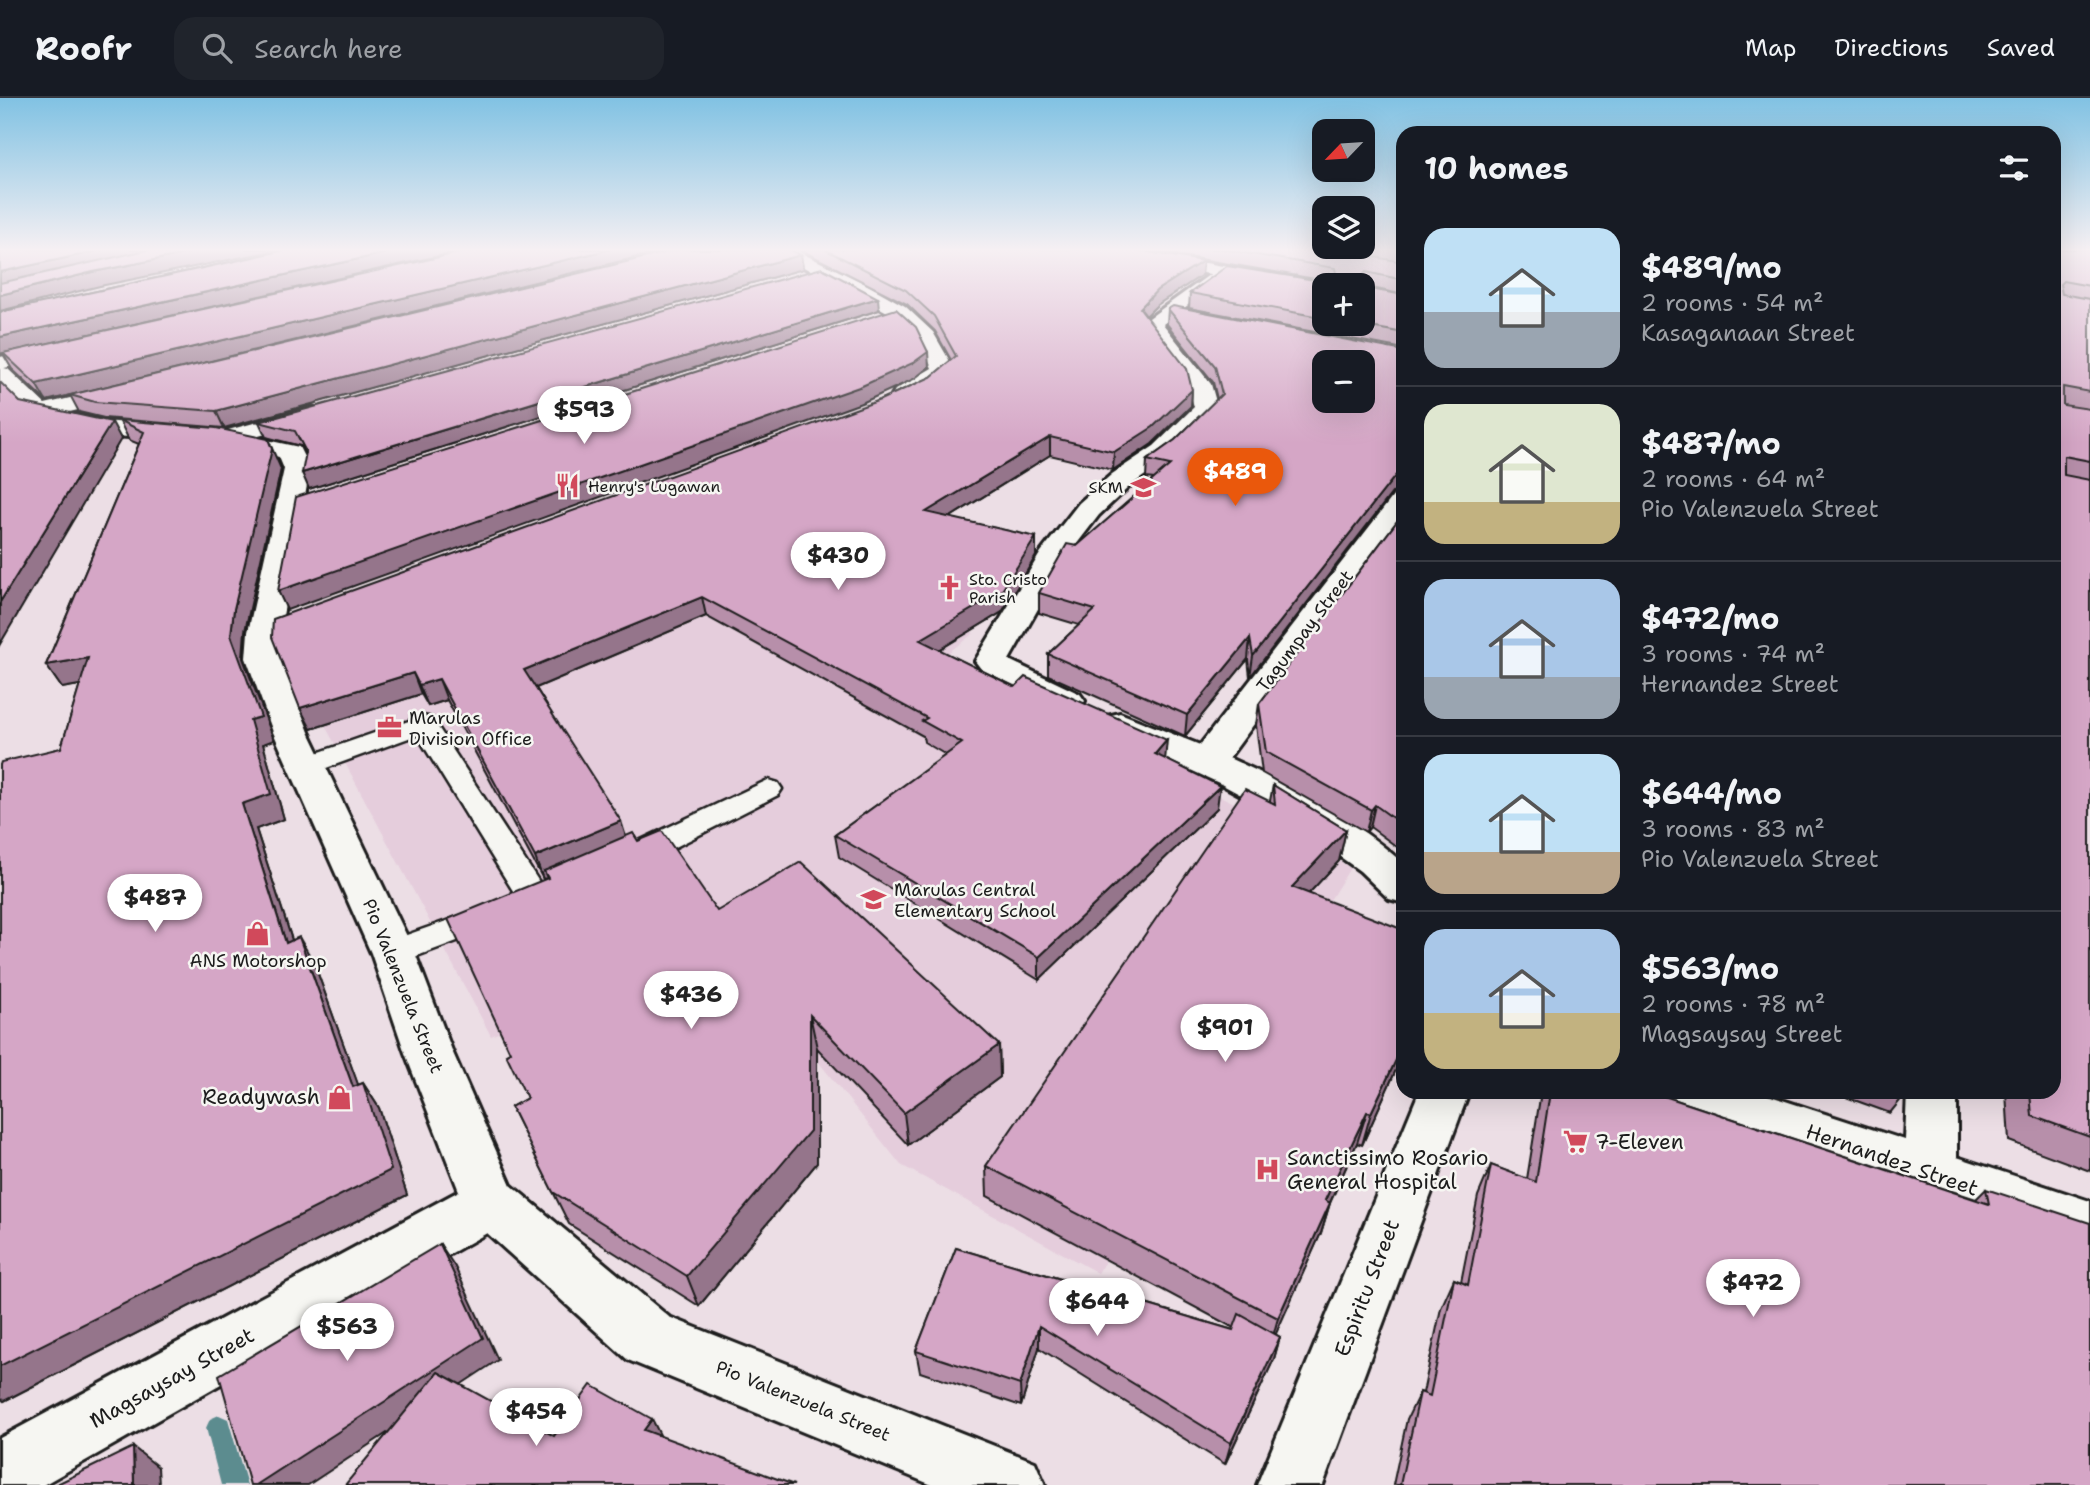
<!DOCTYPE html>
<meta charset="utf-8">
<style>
body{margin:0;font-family:"Shantell Sans",sans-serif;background:#20242c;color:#f1f3f6;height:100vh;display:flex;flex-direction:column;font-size:26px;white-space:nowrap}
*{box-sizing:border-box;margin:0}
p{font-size:23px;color:#9ea1a6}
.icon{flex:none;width:38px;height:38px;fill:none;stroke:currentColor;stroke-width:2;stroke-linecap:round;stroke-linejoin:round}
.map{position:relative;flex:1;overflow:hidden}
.panel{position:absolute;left:1396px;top:28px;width:665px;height:973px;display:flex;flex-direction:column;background:#171b24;border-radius:21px;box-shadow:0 7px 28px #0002}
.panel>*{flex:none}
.needle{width:46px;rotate:245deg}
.fabs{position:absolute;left:1312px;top:21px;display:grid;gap:14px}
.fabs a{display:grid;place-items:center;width:63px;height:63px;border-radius:14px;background:#171b24;box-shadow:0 7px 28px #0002;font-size:35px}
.price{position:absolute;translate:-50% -60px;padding:0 16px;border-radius:24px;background:#fff;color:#222;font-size:23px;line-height:46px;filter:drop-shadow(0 2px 4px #0008)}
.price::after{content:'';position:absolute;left:50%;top:42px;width:21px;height:16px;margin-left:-10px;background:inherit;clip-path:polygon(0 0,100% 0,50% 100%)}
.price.on{background:#ea580c;color:#fff}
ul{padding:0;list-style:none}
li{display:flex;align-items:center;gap:21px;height:175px;padding:0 28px}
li+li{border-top:2px solid #363941}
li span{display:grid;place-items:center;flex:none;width:196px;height:140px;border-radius:21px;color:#555}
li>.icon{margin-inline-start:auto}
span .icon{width:84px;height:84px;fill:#fffc;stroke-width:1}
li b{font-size:30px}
h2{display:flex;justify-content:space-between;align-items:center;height:84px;padding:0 28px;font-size:30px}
header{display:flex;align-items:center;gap:42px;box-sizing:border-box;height:98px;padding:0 35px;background:#171b24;border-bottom:2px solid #363941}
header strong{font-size:33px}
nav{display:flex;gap:38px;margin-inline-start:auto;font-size:24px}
.search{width:490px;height:63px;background:#20242c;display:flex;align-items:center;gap:18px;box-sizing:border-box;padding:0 24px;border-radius:21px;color:#9ea1a6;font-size:26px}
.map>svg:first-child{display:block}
.built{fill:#e5cddc}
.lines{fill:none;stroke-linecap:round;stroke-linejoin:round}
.stream{fill:#5c8c8f;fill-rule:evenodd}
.service-casing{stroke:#1c1c1c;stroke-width:5}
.minor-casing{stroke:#1c1c1c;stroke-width:6}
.tertiary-casing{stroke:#1c1c1c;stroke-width:6}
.service{fill:#f6f6f2;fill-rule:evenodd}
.minor{fill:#f6f6f2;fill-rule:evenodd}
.tertiary{fill:#f6f6f2;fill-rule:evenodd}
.wall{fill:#b78faa;stroke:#1c1c1c;stroke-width:2;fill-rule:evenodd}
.shaded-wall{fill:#95748b;stroke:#1c1c1c;stroke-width:2}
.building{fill:#d5a6c6;stroke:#1c1c1c;stroke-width:2;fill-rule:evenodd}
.labels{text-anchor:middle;stroke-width:5;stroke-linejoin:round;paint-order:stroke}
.far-poi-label{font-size:16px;fill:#1c1c1c;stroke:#f6f6f2;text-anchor:start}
.street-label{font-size:18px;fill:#1c1c1c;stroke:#f6f6f2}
.poi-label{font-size:18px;fill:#1c1c1c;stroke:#f6f6f2;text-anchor:start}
.near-poi-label{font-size:21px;fill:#1c1c1c;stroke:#f6f6f2;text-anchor:start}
.near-street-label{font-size:21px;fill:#1c1c1c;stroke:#f6f6f2}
</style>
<header>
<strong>Roofr</strong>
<div class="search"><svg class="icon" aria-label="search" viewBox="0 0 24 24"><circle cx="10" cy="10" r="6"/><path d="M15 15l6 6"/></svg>Search here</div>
<nav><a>Map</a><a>Directions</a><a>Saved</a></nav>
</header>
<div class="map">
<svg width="2090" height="1387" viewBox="0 0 2090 1387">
<rect width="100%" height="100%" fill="#ecdee5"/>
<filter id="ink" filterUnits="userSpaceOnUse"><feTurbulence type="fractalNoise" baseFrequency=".0143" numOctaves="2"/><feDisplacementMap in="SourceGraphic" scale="14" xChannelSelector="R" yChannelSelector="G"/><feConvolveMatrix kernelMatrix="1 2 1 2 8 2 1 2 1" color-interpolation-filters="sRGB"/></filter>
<g filter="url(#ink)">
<polygon class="built" points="868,488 974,535 936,564 1012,597 1302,738 1350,770 1098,1175 901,1067 769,902 728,833 491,938 305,590"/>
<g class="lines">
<polygon class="stream" points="219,1317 228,1321 247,1387 221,1387 206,1330 210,1321"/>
<defs>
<g id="service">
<polygon points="423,618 432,620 545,793 550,801 545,809 534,812 523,809 417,637 307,677 297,674 293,668 297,662"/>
<polygon points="768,682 778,685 782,691 778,697 644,765 633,768 622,765 618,758 622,751"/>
<polygon points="489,808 500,811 505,819 500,827 393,867 381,864 377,855 381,846"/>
</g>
<g id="minor">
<path d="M770,151H793L864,185L905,208L933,234L955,272C944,288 915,307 895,302L892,297L895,292L932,270L919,242L891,216Z"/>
<polygon points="1223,167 1229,168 1232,172 1229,176 1163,226 1211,286 1218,311 1172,358 1130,388 1099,417 1069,456 1009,562 1080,596 1085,603 1080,610 1068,613 988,580 975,563 1041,454 1079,405 1112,376 1154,348 1194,309 1188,286 1142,225"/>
<polygon points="59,246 66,248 70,252 66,256 0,271 0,259"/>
<polygon points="125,287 136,294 133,299 40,321 32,319 28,314 32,309"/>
<polygon points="312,309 320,311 324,316 320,321 226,347 217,345 214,340 217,335"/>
<path d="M1404,395V422L1229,660C1291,688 1353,720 1404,766V805L1389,801L1360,773L1293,725L1219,685L1107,634L1102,626L1107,618L1120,615L1200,647L1394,397Z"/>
<polygon points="1669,994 1758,994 1905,1042 1907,994 1957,994 1957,1059 2090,1103 2090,1155 1676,1009"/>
</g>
<g id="tertiary">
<polygon points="1086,151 1126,151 1332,187 1325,187 1325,196 1094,156"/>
<polygon points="0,269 8,271 48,309 104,323 226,333 299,349 310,371 280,534 280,560 309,634 415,855 453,955 511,1087 669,1219 1035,1364 1045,1387 932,1387 628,1262 487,1135 43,1387 0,1387 0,1340 459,1093 405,955 371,855 273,634 246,560 248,534 284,371 279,359 226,347 104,337 32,319 0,288"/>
<polygon points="1419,994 1469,994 1323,1387 1257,1387"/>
</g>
</defs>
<use href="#service" class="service-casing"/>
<use href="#minor" class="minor-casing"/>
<use href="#tertiary" class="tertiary-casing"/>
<use href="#service" class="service"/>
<use href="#minor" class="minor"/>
<use href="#tertiary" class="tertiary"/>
</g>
<g class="wall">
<polygon points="290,151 470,151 152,222 46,303 12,271 3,256 0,256 0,214"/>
<polygon points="799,151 1130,151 1203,163 1202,177 1157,207 1146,218 1192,292 1191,308 1152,346 1113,372 1050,357 949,420 1036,439 1036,458 1002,514 939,552 1165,661 1217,710 1039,882 839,759 835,737 946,657 924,644 923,638 706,518 536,590 626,738 638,743 717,813 999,947 1000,979 908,1047 817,950 817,1065 699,1208 569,1126 511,1009 527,1000 510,954 547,780 543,781 447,602 428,608 421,596 311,631 300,610 880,302 931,279 951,262 935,233 907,206"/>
<path d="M1142,151H1404V197L1363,188V190L1404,197V251L1189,210L1190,195L1327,183ZM1325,187L1363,226H1325Z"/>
<polygon points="2054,151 2090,151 2090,1073 2009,1043 2006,994 2054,994"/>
<polygon points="801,157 803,171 224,330 104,320 79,314 70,297"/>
<polygon points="1168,211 1404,253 1404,393 1392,395 1250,579 1248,561 1185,638 1048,577 1048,556 1079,527 1039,515 1039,495 1077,448 1154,381 1146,380 1147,362 1175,342 1217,301 1213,284 1167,226"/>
<polygon points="879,212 309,391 305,356 301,348 266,339 259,324"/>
<polygon points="119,322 281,371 245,533 243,560 274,642 263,646 284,721 256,731 292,842 314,865 358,987 363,985 379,1010 407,1097 4,1303 0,1300 0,667 61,650 80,587 62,590 46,567 139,346 129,342"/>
<polygon points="1404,414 1404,754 1370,729 1366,734 1262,675 1256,627 1259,606"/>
<polygon points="1273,687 1346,732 1339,763 1309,795 1404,954 1362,1047 1357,1045 1330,1105 1321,1135 1275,1236 1280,1239 1274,1261 1225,1366 1039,1250 1021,1308 920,1274 916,1253 956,1150 1233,1232 1234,1230 987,1098 986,1068 1270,703"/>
<polygon points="1541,994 1652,994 1976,1101 1986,1091 2090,1387 1393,1387 1407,1321 1420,1294 1423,1295 1441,1210 1454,1181 1461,1184 1478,1098 1491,1067 1527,1081"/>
<polygon points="1832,994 1907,994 1890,1015"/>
</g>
<g class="shaded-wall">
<polygon points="108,151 178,151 0,189 0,174"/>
<polygon points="210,151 283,151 100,188 0,213 0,197 93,174"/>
<polygon points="405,151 470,151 0,256 0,239"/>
<polygon points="612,151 671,151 46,303 36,286"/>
<polygon points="801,157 803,171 224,330 216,313"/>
<polygon points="1203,163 1202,177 1157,207 1139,225 1140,210 1157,192"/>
<polygon points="878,200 879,212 309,391 302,375"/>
<polygon points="928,254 929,269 914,281 864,304 287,512 278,493"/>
<polygon points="1192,292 1191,308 1152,346 1113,372 1114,354"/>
<polygon points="112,324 121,341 0,546 0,504"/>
<polygon points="1050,339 1050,357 928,433 926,414"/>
<polygon points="268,341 281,371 245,533 243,560 274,642 263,646 284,721 256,731 301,870 286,845 242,706 250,622 231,537 234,511"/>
<polygon points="1404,376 1404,393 1392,395 1250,579 1253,558 1396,377"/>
<polygon points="1036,439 1036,458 1002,514 922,562 920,542"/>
<polygon points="702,499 706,518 531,592 524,572"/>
<polygon points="1250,540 1248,561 1185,638 1187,617"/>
<polygon points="88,560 102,583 62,590 46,567"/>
<polygon points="413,575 421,596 311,631 300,610"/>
<polygon points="439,581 447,602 428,608 419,587"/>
<polygon points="1167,642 1165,663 1155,656"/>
<polygon points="1220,688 1217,710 1039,882 1039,859"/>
<polygon points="1375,707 1370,729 1366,734 1371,712"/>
<polygon points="621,723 628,745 544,773 547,780 543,781 535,759"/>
<polygon points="1346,732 1339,763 1286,820 1292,789"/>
<polygon points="299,839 314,865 368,1014 353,989"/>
<polygon points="810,917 817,950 817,1065 699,1208 687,1178"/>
<polygon points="1404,945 1404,954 1362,1047 1371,1015"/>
<polygon points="999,947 1000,979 908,1047 904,1015"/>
<polygon points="363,985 379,1010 407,1097 4,1303 0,1300 0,1268"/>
<polygon points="1367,1014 1357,1045 1317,1133 1325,1102"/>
<polygon points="1330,1105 1321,1135 1270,1249 1278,1220"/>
<polygon points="440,1146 455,1169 498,1262 308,1387 256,1387"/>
<polygon points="1039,1228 1039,1250 1021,1308 1020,1287"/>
<polygon points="1280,1239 1274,1261 1225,1366 1231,1345"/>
<polygon points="652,1321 664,1345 644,1332"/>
<polygon points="133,1349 158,1369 159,1387 134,1387"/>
</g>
<g class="building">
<polygon points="0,151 108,151 0,174"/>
<polygon points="151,151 210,151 93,174 0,197 0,185"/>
<polygon points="290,151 405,151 0,239 0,214"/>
<polygon points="476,151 612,151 36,286 3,255"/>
<polygon points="680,151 789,151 801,157 216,313 95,304 70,297"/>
<polygon points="824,151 1130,151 1203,163 1157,192 1140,210 1187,271 1192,292 1153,329 1114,354 1050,339 926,414 1036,439 1001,494 920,542 1015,589 1025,579 1167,642 1155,656 1220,688 1039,859 835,737 962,645 922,623 927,620 702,499 524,572 621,723 535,759 439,581 419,587 413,575 300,610 272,539 273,521 880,302 931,279 956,258 934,218 906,192"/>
<polygon points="1221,151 1326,151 1404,164 1404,182 1366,174 1363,177 1363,190 1404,197 1404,235 1354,226 1363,226 1363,187 1325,187 1325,220 1190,195 1227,168 1327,184 1330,175 1336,175 1335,170"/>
<polygon points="2054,151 2090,151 2090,188 2063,183 2060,186 2062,196 2090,201 2090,294 2063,289 2063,307 2090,311 2090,363 2064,358 2064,377 2090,382 2090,1039 2032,1018 2030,994 2054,994"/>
<polygon points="822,170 878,200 302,375 306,354 295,333 259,324"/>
<path d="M1173,208L1404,253V376L1396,377L1253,558L1250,540L1187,617L1048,556L1095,512L1039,495L1067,446L1077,448L1170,367L1147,362L1175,342L1222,296L1215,268L1168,211ZM1325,264H1363V303H1325Z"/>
<polygon points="896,211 916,229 928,254 913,265 862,288 278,493 296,399"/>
<polygon points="0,284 20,304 112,324 0,504"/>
<polygon points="119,322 216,330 268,341 272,351 234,511 231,537 261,619 250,622 271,696 242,706 286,845 299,839 353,989 363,985 391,1072 0,1268 0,667 1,664 61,650 88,560 46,567 144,334"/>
<polygon points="1404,414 1404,728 1375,707 1371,712 1266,654 1259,606"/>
<polygon points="1273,687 1346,732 1292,789 1404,832 1404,945 1371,1015 1367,1014 1325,1102 1330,1105 1278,1220 986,1068 1245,691 1275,706"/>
<polygon points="662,733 717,813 801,764 999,947 904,1015 810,917 810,1033 687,1178 553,1094 511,1009 527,1000 506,956 510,954 448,821 548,780 544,773 633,735 638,743"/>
<polygon points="1550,994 1652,994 1989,1106 1986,1091 2090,1125 2090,1387 1400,1387 1420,1294 1430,1298 1454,1181 1468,1187 1491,1067 1536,1084"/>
<polygon points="440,1146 483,1240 256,1387 250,1387 219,1277"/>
<polygon points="956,1150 1233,1232 1239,1216 1280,1239 1231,1345 1039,1228 1020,1287 916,1253"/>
<polygon points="438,1274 554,1338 591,1287 652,1321 644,1332 794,1387 345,1387"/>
<polygon points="133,1349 134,1387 55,1387"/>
</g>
</g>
<linearGradient id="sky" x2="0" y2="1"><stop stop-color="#81c2e3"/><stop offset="0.44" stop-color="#f6f0f3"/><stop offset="1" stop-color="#f6f0f3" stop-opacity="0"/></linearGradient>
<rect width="2090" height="345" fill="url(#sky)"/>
<defs>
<symbol id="restaurant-bare" viewBox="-9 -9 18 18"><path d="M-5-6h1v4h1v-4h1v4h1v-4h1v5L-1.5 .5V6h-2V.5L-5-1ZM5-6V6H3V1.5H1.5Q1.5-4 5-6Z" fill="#d1495b" stroke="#f6f6f2" stroke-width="2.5" paint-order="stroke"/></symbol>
<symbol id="school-bare" viewBox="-9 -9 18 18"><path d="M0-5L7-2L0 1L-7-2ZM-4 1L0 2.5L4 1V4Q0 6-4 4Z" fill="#d1495b" stroke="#f6f6f2" stroke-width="2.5" paint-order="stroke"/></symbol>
<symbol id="church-bare" viewBox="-9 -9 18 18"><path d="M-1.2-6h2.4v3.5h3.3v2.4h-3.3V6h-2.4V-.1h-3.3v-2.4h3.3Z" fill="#d1495b" stroke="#f6f6f2" stroke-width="2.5" paint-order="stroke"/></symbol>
<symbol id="office-bare" viewBox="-9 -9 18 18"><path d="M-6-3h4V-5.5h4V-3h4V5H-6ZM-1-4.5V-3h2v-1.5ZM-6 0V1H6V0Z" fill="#d1495b" stroke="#f6f6f2" stroke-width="2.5" paint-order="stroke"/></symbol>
<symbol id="shop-bare" viewBox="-9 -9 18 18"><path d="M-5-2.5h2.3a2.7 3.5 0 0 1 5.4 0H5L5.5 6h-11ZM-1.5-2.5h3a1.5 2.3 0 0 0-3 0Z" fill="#d1495b" stroke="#f6f6f2" stroke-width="2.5" paint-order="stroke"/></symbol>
<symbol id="supermarket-bare" viewBox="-9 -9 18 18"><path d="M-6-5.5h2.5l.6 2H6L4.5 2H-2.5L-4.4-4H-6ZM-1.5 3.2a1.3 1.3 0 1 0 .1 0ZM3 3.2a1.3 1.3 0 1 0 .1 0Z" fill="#d1495b" stroke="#f6f6f2" stroke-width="2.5" paint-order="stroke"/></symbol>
<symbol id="hospital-bare" viewBox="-9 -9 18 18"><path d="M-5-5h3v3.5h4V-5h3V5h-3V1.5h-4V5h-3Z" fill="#d1495b" stroke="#f6f6f2" stroke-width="2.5" paint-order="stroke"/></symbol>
</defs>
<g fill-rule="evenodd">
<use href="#restaurant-bare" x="550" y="370" width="35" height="35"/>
<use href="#school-bare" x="1126" y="372" width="35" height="35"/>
<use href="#church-bare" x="932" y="472" width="35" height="35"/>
<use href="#office-bare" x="372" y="612" width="35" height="35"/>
<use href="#school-bare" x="856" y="784" width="35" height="35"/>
<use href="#shop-bare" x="240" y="818" width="35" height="35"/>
<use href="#shop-bare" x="322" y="982" width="35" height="35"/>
<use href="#supermarket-bare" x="1558" y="1026" width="35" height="35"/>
<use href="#hospital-bare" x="1250" y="1054" width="35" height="35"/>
</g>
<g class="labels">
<g class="far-poi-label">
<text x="588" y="394">Henry's Lugawan</text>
<text x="1123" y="395" text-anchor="end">SKM</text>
<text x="969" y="487">Sto. Cristo<tspan x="969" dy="18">Parish</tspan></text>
</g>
<g class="street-label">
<text transform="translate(1305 533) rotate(-53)" y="6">Tagumpay Street</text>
<text transform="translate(403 888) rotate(68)" y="6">Pio Valenzuela Street</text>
<text transform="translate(803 1303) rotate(22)" y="6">Pio Valenzuela Street</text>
</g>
<g class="poi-label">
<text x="409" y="626">Marulas<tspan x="409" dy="21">Division Office</tspan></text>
<text x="894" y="798">Marulas Central<tspan x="894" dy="21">Elementary School</tspan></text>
<text x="258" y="869" text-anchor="middle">ANS Motorshop</text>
</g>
<g class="near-poi-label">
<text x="320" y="1006" text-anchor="end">Readywash</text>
<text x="1595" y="1051">7-Eleven</text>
<text x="1287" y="1067">Sanctissimo Rosario<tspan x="1287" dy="24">General Hospital</tspan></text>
</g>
<g class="near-street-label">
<text transform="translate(1892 1062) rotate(19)" y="7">Hernandez Street</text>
<text transform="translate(1367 1190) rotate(-69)" y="7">Espiritu Street</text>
<text transform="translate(172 1280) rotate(-29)" y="7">Magsaysay Street</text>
</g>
</g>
</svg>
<div class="fabs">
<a><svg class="needle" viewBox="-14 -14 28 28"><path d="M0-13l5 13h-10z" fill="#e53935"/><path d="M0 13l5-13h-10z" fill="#9ea1a6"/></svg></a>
<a><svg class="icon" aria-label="layers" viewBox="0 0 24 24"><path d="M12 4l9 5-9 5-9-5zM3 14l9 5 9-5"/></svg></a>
<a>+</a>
<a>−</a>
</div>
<b class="price" style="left:584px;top:348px">$593</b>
<b class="price on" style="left:1235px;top:410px">$489</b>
<b class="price" style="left:838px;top:494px">$430</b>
<b class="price" style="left:155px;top:836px">$487</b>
<b class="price" style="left:691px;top:933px">$436</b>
<b class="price" style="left:1225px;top:966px">$901</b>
<b class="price" style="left:1753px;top:1221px">$472</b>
<b class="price" style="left:1097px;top:1240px">$644</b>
<b class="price" style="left:347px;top:1265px">$563</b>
<b class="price" style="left:536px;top:1350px">$454</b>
<section class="panel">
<h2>10 homes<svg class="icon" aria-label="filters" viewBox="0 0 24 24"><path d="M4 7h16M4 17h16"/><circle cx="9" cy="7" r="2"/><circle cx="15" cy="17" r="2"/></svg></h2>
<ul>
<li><span style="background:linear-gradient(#bfe0f5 60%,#9aa5b1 0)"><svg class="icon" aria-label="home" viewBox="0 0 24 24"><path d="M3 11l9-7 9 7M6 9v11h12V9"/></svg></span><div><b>$489/mo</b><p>2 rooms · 54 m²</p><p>Kasaganaan Street</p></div></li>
<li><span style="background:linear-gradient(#dfe7d0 70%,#c2b280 0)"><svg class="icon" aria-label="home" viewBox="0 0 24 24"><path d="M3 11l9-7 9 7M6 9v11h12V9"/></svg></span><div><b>$487/mo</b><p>2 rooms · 64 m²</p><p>Pio Valenzuela Street</p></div></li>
<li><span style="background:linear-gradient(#a9c7e8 70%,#9aa5b1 0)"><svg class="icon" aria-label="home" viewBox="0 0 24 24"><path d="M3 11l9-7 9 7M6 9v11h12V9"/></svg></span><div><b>$472/mo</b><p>3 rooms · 74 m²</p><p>Hernandez Street</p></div></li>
<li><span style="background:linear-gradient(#bfe0f5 70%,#b9a48a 0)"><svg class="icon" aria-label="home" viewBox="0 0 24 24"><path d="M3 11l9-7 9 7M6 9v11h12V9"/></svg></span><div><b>$644/mo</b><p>3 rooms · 83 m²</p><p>Pio Valenzuela Street</p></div></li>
<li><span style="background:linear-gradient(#a9c7e8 60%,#c2b280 0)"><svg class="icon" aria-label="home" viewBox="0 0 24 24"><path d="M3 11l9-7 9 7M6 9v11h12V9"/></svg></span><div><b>$563/mo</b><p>2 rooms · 78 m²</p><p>Magsaysay Street</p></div></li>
</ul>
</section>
</div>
